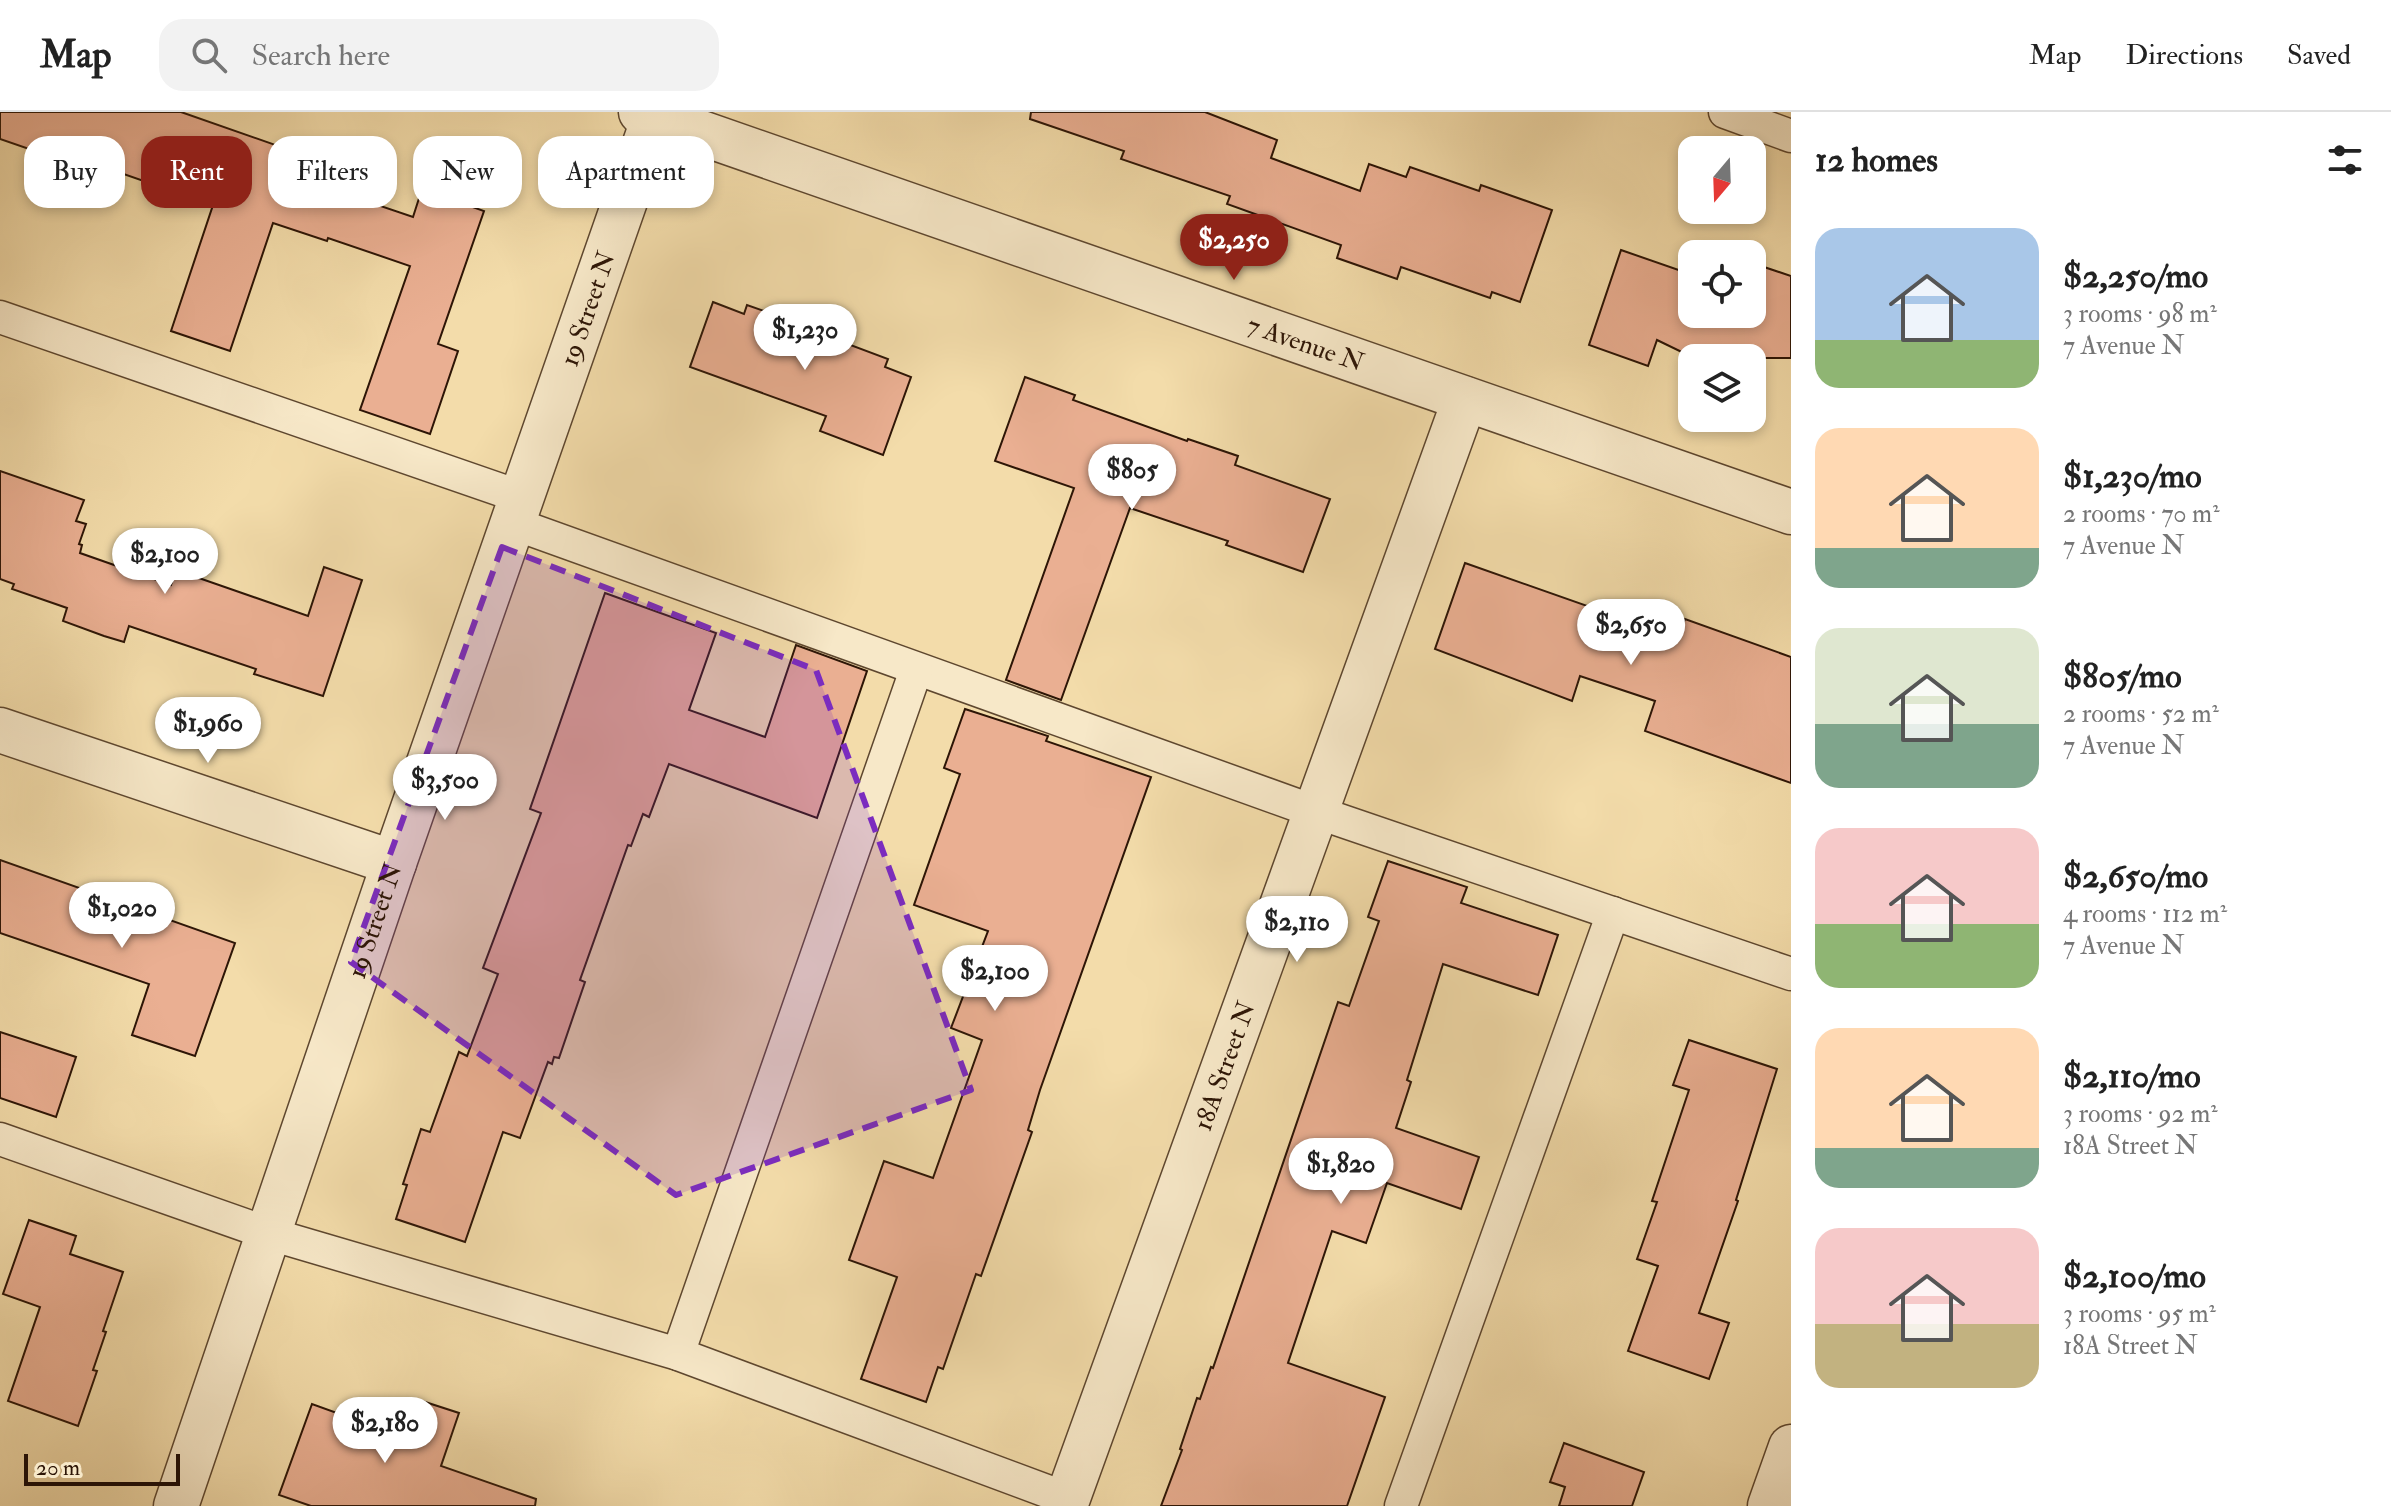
<!DOCTYPE html>
<meta charset="utf-8">
<style>
body{margin:0;font-family:"IM FELL Double Pica",serif;background:#f2f2f2;color:#222;height:100vh;display:flex;flex-direction:column;font-size:30px;white-space:nowrap}
*{box-sizing:border-box;margin:0}
p{font-size:26px;color:#767676}
.icon{flex:none;width:44px;height:44px;fill:none;stroke:currentColor;stroke-width:2;stroke-linecap:round;stroke-linejoin:round}
.map{position:relative;flex:1;overflow:hidden}
.drawer{display:flex;flex-direction:column;background:#fff;width:600px}
.drawer>*{flex:none}
.banner{position:absolute;left:24px;top:24px;width:760px;height:72px;display:flex;gap:16px}
.needle{width:52px;rotate:199deg}
.fabs{position:absolute;left:1678px;top:24px;display:grid;gap:16px}
.fabs a{display:grid;place-items:center;width:88px;height:88px;border-radius:16px;background:#fff;box-shadow:0 4px 12px #0003;font-size:40px}
.scale{position:absolute;left:24px;bottom:20px;width:156px;box-sizing:border-box;padding-left:8px;border:4px solid #2d1506;border-top:0;font-size:22px;line-height:28px;white-space:nowrap;color:#2d1506;-webkit-text-stroke:6px #f7e8c8;paint-order:stroke}
.price{position:absolute;translate:-50% -68px;padding:0 18px;border-radius:28px;background:#fff;color:#222;font-size:26px;line-height:52px;filter:drop-shadow(0 2px 4px #0008)}
.price::after{content:'';position:absolute;left:50%;top:48px;width:24px;height:18px;margin-left:-12px;background:inherit;clip-path:polygon(0 0,100% 0,50% 100%)}
.price.on{background:#8f2418;color:#fff}
ul{padding:0;list-style:none}
li{display:flex;align-items:center;gap:24px;height:200px;padding:0 24px}
li span{display:grid;place-items:center;flex:none;width:224px;height:160px;border-radius:24px;color:#555}
li>.icon{margin-inline-start:auto}
span .icon{width:96px;height:96px;fill:#fffc;stroke-width:1}
li b{font-size:34px}
h2{display:flex;justify-content:space-between;align-items:center;height:96px;padding:0 24px;font-size:34px}
.tag{padding:0 28px;border-radius:24px;background:#fff;box-shadow:0 4px 12px #0003;font-size:28px;line-height:72px}
.tag.on{background:#8f2418;color:#fff}
header{display:flex;align-items:center;gap:48px;box-sizing:border-box;height:112px;padding:0 40px;background:#fff;border-bottom:2px solid #e0e0e0}
header strong{font-size:38px}
nav{display:flex;gap:44px;margin-inline-start:auto;font-size:28px}
.search{width:560px;height:72px;background:#f2f2f2;display:flex;align-items:center;gap:20px;box-sizing:border-box;padding:0 28px;border-radius:24px;color:#767676;font-size:30px}
main{display:flex;flex:1;min-height:0}
.map>svg:first-child{display:block}
.building{fill:#eaaf92;stroke:#2d1506;stroke-width:2}
.lines{fill:none;stroke-linecap:round;stroke-linejoin:round}
.lane-casing{stroke:#5e472f;stroke-width:35}
.street-casing{stroke:#5e472f;stroke-width:47}
.lane{stroke:#f7e8c8;stroke-width:32}
.street{stroke:#f7e8c8;stroke-width:44}
.marked{fill:#7b2cbf;fill-opacity:0.2;stroke:#7b2cbf;stroke-width:6;stroke-dasharray:16 10;stroke-linejoin:round}
.labels{text-anchor:middle;stroke-width:6;stroke-linejoin:round;paint-order:stroke}
.street-label{font-size:26px;fill:#2d1506;stroke:#f7e8c8}
</style>
<header>
<strong>Map</strong>
<div class="search"><svg class="icon" aria-label="search" viewBox="0 0 24 24"><circle cx="10" cy="10" r="6"/><path d="M15 15l6 6"/></svg>Search here</div>
<nav><a>Map</a><a>Directions</a><a>Saved</a></nav>
</header>
<main>
<div class="map">
<svg width="1791" height="1394" viewBox="0 0 1791 1394">
<rect width="100%" height="100%" fill="#f3dcaa"/>
<filter id="stains"><feTurbulence type="fractalNoise" baseFrequency=".0025" numOctaves="4"/><feColorMatrix values="0 0 0 0 .2 0 0 0 0 .09 0 0 0 0 .02 0 0 0 .5 -.17"/></filter>
<radialGradient id="worn" r=".72"><stop offset=".6" stop-color="#630" stop-opacity="0"/><stop offset="1" stop-color="#630" stop-opacity=".3"/></radialGradient>
<g class="building">
<polygon points="0,0 181,0 344,57 336,79 413,105 422,77 484,99 438,232 458,239 430,322 360,298 410,154 328,126 327,129 273,111 230,239 171,219 213,93 118,60 116,67 0,27"/>
<polygon points="1031,0 1205,0 1277,28 1271,46 1360,79 1369,52 1406,65 1410,55 1479,79 1481,73 1552,98 1520,190 1492,180 1490,186 1401,155 1397,167 1337,146 1341,133 1227,92 1230,84 1121,47 1124,39 1030,7"/>
<polygon points="1621,138 1690,162 1692,157 1692,202 1752,202 1752,151 1791,164 1791,246 1694,246 1657,228 1648,254 1589,233"/>
<polygon points="713,190 744,202 747,193 798,211 797,213 888,247 885,255 911,265 883,343 820,319 826,304 690,255"/>
<polygon points="1025,265 1075,283 1073,288 1187,329 1188,327 1238,344 1235,353 1330,387 1303,460 1226,433 1228,429 1130,396 1061,588 1006,568 1074,376 995,349"/>
<polygon points="0,359 84,388 76,409 86,412 79,432 82,433 80,441 171,473 176,458 308,504 324,455 362,468 323,584 254,562 256,557 129,514 124,530 104,524 63,509 67,496 12,477 14,472 0,467"/>
<polygon points="1465,451 1678,526 1685,507 1791,545 1791,671 1645,619 1655,589 1580,564 1572,589 1435,537"/>
<polygon points="605,481 716,521 689,598 765,625 796,533 867,559 817,706 669,652 649,705 643,702 631,734 628,733 580,868 585,870 559,946 554,945 552,952 548,950 520,1026 503,1020 465,1130 396,1107 407,1073 403,1072 421,1017 430,1020 459,940 467,944 498,862 483,856 541,701 530,697"/>
<polygon points="965,597 1048,624 1046,629 1151,665 1040,978 1028,1018 1032,1020 981,1164 976,1162 943,1257 938,1255 926,1290 861,1267 897,1165 849,1148 884,1049 933,1066 982,928 951,916 988,819 914,793 960,662 944,656"/>
<polygon points="0,748 235,831 195,944 132,923 149,872 0,821"/>
<polygon points="1388,749 1467,775 1461,791 1558,823 1538,883 1443,852 1407,968 1411,970 1396,1016 1479,1045 1461,1097 1387,1071 1366,1131 1332,1119 1288,1251 1385,1285 1347,1394 1161,1394 1182,1338 1180,1337 1197,1286 1200,1287 1211,1255 1213,1256 1338,890 1349,894 1379,809 1368,805"/>
<polygon points="0,920 76,945 56,1005 0,986"/>
<polygon points="1689,928 1777,957 1736,1088 1738,1089 1699,1201 1729,1211 1709,1267 1628,1239 1658,1154 1637,1147 1657,1090 1652,1089 1689,978 1673,973"/>
<polygon points="29,1108 76,1124 70,1142 123,1160 103,1219 106,1220 93,1258 97,1259 78,1314 8,1289 40,1195 3,1182"/>
<polygon points="419,1288 459,1301 441,1354 536,1387 535,1394 311,1394 279,1383 312,1292 406,1326"/>
<polygon points="1564,1331 1644,1360 1632,1394 1559,1394 1565,1375 1550,1370"/>
</g>
<g class="lines">
<defs>
<g id="lane">
<polyline points="1725,0 1791,24"/>
<polyline points="0,205 524,386"/>
<polyline points="515,412 1316,700 1791,862"/>
<polyline points="0,1027 270,1122 678,1242 1068,1387"/>
<polyline points="678,1242 916,558"/>
<polyline points="1401,1394 1613,801"/>
</g>
<g id="street">
<path id="s1" d="M641,0L1791,400"/>
<polyline points="0,618 394,751"/>
<path id="s2" d="M176,1394L394,751L656,0"/>
<path id="s3" d="M1065,1394L1465,287"/>
<polyline points="1770,1394 1791,1335"/>
</g>
</defs>
<use href="#lane" class="lane-casing"/>
<use href="#street" class="street-casing"/>
<use href="#lane" class="lane"/>
<use href="#street" class="street"/>
</g>
<path class="marked" d="M502,435L816,558L971,978L676,1083L351,850Z"/>
<g class="labels">
<g class="street-label">
<text dy="9" stroke="none"><textPath href="#s2" startOffset="1266">19 Street N</textPath></text>
<text dy="9" stroke="none"><textPath href="#s1" startOffset="704">7 Avenue N</textPath></text>
<text dy="9" stroke="none"><textPath href="#s2" startOffset="618">19 Street N</textPath></text>
<text dy="9" stroke="none"><textPath href="#s3" startOffset="468">18A Street N</textPath></text>
</g>
</g>
<rect width="100%" height="100%" filter="url(#stains)"/>
<rect width="100%" height="100%" fill="url(#worn)"/>
</svg>
<div class="fabs">
<a><svg class="needle" viewBox="-14 -14 28 28"><path d="M0-13l5 13h-10z" fill="#e53935"/><path d="M0 13l5-13h-10z" fill="#767676"/></svg></a>
<a><svg class="icon" aria-label="locate" viewBox="0 0 24 24"><circle cx="12" cy="12" r="6"/><path d="M12 2v4M12 18v4M2 12h4M18 12h4"/></svg></a>
<a><svg class="icon" aria-label="layers" viewBox="0 0 24 24"><path d="M12 4l9 5-9 5-9-5zM3 14l9 5 9-5"/></svg></a>
</div>
<div class="scale">20 m</div>
<b class="price on" style="left:1234px;top:170px">$2,250</b>
<b class="price" style="left:805px;top:260px">$1,230</b>
<b class="price" style="left:1132px;top:400px">$805</b>
<b class="price" style="left:165px;top:484px">$2,100</b>
<b class="price" style="left:1631px;top:555px">$2,650</b>
<b class="price" style="left:208px;top:653px">$1,960</b>
<b class="price" style="left:445px;top:710px">$3,500</b>
<b class="price" style="left:122px;top:838px">$1,020</b>
<b class="price" style="left:1297px;top:852px">$2,110</b>
<b class="price" style="left:995px;top:901px">$2,100</b>
<b class="price" style="left:1341px;top:1094px">$1,820</b>
<b class="price" style="left:385px;top:1353px">$2,180</b>
<div class="banner">
<a class="tag">Buy</a>
<a class="tag on">Rent</a>
<a class="tag">Filters</a>
<a class="tag">New</a>
<a class="tag">Apartment</a>
</div>
</div>
<section class="drawer">
<h2>12 homes<svg class="icon" aria-label="filters" viewBox="0 0 24 24"><path d="M4 7h16M4 17h16"/><circle cx="9" cy="7" r="2"/><circle cx="15" cy="17" r="2"/></svg></h2>
<ul>
<li><span style="background:linear-gradient(#a9c7e8 70%,#8fb573 0)"><svg class="icon" aria-label="home" viewBox="0 0 24 24"><path d="M3 11l9-7 9 7M6 9v11h12V9"/></svg></span><div><b>$2,250/mo</b><p>3 rooms · 98 m²</p><p>7 Avenue N</p></div></li>
<li><span style="background:linear-gradient(#ffd9b3 75%,#7fa58c 0)"><svg class="icon" aria-label="home" viewBox="0 0 24 24"><path d="M3 11l9-7 9 7M6 9v11h12V9"/></svg></span><div><b>$1,230/mo</b><p>2 rooms · 70 m²</p><p>7 Avenue N</p></div></li>
<li><span style="background:linear-gradient(#dfe7d0 60%,#7fa58c 0)"><svg class="icon" aria-label="home" viewBox="0 0 24 24"><path d="M3 11l9-7 9 7M6 9v11h12V9"/></svg></span><div><b>$805/mo</b><p>2 rooms · 52 m²</p><p>7 Avenue N</p></div></li>
<li><span style="background:linear-gradient(#f6c9c9 60%,#8fb573 0)"><svg class="icon" aria-label="home" viewBox="0 0 24 24"><path d="M3 11l9-7 9 7M6 9v11h12V9"/></svg></span><div><b>$2,650/mo</b><p>4 rooms · 112 m²</p><p>7 Avenue N</p></div></li>
<li><span style="background:linear-gradient(#ffd9b3 75%,#7fa58c 0)"><svg class="icon" aria-label="home" viewBox="0 0 24 24"><path d="M3 11l9-7 9 7M6 9v11h12V9"/></svg></span><div><b>$2,110/mo</b><p>3 rooms · 92 m²</p><p>18A Street N</p></div></li>
<li><span style="background:linear-gradient(#f6c9c9 60%,#c2b280 0)"><svg class="icon" aria-label="home" viewBox="0 0 24 24"><path d="M3 11l9-7 9 7M6 9v11h12V9"/></svg></span><div><b>$2,100/mo</b><p>3 rooms · 95 m²</p><p>18A Street N</p></div></li>
</ul>
</section>
</main>
